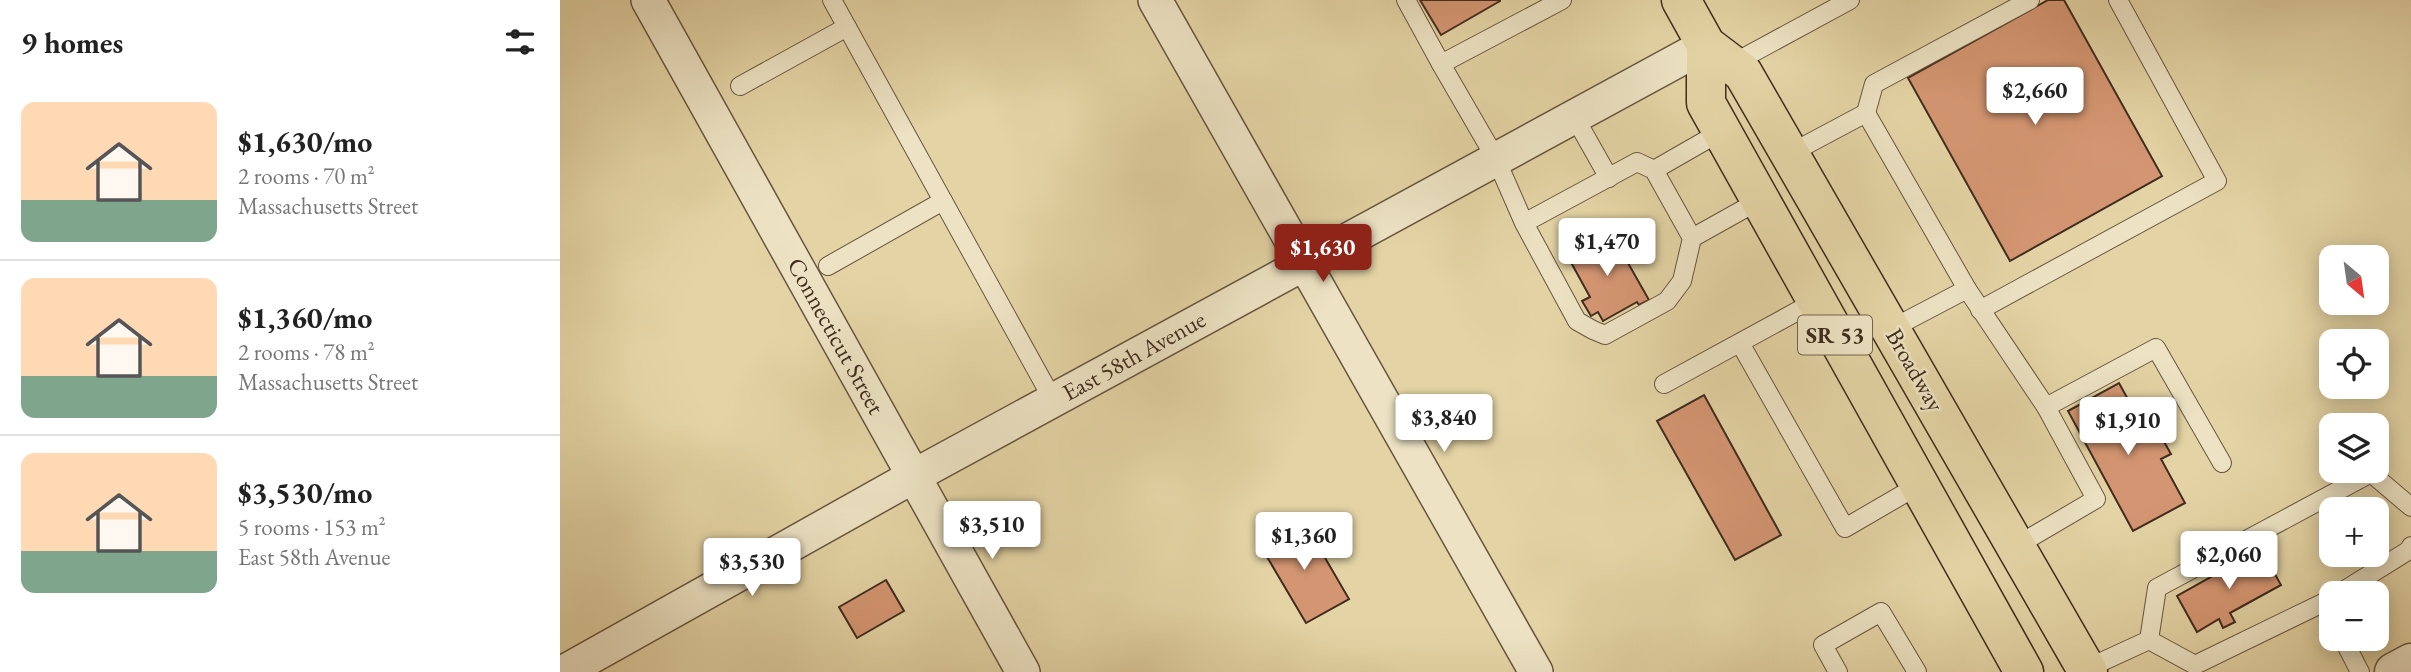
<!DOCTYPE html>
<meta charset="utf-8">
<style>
body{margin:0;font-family:"EB Garamond",serif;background:#f6f6f6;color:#222;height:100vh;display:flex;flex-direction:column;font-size:26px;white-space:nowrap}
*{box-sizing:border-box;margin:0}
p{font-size:23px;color:#767676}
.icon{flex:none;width:38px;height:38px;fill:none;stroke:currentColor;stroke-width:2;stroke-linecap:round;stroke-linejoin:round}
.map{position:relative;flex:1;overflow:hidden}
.panel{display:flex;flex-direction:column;background:#fff;width:560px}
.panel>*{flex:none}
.needle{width:46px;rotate:151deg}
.controls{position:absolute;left:1759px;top:245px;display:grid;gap:14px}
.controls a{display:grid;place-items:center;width:70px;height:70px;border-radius:14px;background:#fff;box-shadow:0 4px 18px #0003;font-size:35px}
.price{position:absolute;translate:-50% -60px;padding:0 16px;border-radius:7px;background:#fff;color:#222;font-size:23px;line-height:46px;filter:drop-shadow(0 2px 4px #0008)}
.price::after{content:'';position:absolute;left:50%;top:42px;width:21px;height:16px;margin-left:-10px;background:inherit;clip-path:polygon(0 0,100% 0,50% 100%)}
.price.on{background:#8f2418;color:#fff}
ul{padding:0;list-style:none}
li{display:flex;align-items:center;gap:21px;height:175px;padding:0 21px}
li+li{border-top:2px solid #e0e0e0}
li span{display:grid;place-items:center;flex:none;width:196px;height:140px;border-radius:14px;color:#555}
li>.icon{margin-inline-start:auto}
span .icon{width:84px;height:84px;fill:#fffc;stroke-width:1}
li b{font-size:30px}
h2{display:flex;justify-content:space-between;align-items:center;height:84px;padding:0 21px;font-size:30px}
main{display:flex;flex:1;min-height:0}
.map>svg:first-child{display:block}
.building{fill:#d49672;stroke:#3f2c1e;stroke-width:2}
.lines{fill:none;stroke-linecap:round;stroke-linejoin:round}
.service-casing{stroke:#685640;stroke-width:20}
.minor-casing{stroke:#685640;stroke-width:36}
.tertiary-casing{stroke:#685640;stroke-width:41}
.primary-casing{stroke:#3f2c1e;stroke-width:41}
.service{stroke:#ede3c4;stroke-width:18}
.minor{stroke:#ede3c4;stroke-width:33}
.tertiary{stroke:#ede3c4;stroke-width:38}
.primary{stroke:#e4d4a5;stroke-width:38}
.labels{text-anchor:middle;stroke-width:5;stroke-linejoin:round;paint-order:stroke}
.shield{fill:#ede3c4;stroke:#736350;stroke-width:2}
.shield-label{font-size:23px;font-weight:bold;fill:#3f2c1e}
.street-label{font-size:24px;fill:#3f2c1e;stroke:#ede3c4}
</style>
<main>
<section class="panel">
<h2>9 homes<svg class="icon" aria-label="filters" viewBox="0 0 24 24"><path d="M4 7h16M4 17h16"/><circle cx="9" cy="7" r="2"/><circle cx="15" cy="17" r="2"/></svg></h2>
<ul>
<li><span style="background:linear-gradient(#ffd9b3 70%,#7fa58c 0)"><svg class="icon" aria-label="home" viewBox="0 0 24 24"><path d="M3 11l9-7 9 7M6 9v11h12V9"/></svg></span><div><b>$1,630/mo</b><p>2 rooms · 70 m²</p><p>Massachusetts Street</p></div></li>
<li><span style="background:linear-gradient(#ffd9b3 70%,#7fa58c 0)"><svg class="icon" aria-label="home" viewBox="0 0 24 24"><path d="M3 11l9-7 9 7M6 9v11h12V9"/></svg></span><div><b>$1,360/mo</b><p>2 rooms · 78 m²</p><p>Massachusetts Street</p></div></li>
<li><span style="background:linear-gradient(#ffd9b3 70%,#7fa58c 0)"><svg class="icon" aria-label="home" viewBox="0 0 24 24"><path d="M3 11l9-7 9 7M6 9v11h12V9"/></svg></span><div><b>$3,530/mo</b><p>5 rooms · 153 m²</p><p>East 58th Avenue</p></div></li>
</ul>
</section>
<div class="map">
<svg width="1851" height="672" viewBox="0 0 1851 672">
<rect width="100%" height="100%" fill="#e4d4a5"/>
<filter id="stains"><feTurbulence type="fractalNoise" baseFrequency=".00286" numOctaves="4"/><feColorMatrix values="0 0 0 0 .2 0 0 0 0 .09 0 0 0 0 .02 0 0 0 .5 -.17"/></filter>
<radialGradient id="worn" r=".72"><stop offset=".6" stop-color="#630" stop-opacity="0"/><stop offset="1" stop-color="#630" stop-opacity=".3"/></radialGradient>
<g class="building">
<polygon points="860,0 940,0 940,1 881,35"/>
<polygon points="1488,0 1504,0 1602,176 1450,261 1348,78"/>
<polygon points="1051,233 1089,300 1079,305 1077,302 1043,321 1038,312 1031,316 1022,301 1030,297 1008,257"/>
<polygon points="1559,383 1588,436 1598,431 1611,454 1601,459 1625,503 1573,531 1508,411"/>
<polygon points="1144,395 1221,535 1175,560 1097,421"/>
<polygon points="743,520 789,599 746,623 700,545"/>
<polygon points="1701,549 1721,585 1670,613 1675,622 1663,628 1659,619 1637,632 1617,596"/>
<polygon points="326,580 344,611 297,638 279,607"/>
</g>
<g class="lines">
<defs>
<g id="service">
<polyline points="272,0 493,400"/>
<polyline points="846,0 881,64"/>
<polyline points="1172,64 1290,0"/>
<polyline points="180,86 287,27"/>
<polyline points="1306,113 1314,84 1470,0"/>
<polyline points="1014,116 1049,178"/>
<polyline points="1231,153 1306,113 1407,289 1486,407 1536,499 1456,546"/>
<polyline points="1094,170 1162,131"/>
<polyline points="964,223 1077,162 1094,170 1132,238 1122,281 1107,301 1045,335 1033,330 1017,321 964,223 936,159 881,64 1002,0"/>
<polyline points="1132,238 1200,200"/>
<polyline points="268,266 383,201"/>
<polyline points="1420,310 1657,181 1558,0"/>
<polyline points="1331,329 1407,289"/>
<polyline points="1180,343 1285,528 1359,485"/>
<polyline points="1104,384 1256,301"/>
<polyline points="1486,407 1596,348 1662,463"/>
<polyline points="1780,593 1851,549 1851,546"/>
<polyline points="1783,639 1800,672"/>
<polyline points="1589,640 1597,588 1811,473 1851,507"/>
<polyline points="1589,640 1635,665 1771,599"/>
<polyline points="1526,669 1589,640"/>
<polyline points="1278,672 1263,645 1321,612 1357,672"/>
</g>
<g id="minor">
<polyline points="88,0 463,672"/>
<polyline points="595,0 976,672"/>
<polyline points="4,672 354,476 1146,45"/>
</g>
<polyline id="tertiary" points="1834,672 1851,663"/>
<g id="primary">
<polyline points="1121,0 1146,45 1183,73 1528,672"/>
<polyline points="1146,45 1146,103 1464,672"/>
</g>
</defs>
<use href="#service" class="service-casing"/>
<use href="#minor" class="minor-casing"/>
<use href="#tertiary" class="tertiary-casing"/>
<use href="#primary" class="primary-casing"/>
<use href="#service" class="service"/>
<use href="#minor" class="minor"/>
<use href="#tertiary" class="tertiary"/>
<use href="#primary" class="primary"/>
</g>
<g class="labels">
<rect class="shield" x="1238" y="315.5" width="74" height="39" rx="5"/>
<g class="shield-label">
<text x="1275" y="343">SR 53</text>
</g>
<g class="street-label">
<text transform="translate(276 336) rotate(61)" y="8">Connecticut Street</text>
<text transform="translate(574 356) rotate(-29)" y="8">East 58th Avenue</text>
<text transform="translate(1355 370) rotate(60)" y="8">Broadway</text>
</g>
</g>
<rect width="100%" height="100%" filter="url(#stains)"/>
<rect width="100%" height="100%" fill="url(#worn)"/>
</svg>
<div class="controls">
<a><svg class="needle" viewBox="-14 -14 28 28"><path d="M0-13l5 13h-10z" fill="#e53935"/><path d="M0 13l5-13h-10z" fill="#767676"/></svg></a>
<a><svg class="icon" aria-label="locate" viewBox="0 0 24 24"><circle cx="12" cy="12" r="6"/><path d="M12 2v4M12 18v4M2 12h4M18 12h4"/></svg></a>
<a><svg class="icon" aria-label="layers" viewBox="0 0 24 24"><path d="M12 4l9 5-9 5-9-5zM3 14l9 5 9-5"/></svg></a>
<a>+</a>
<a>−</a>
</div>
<b class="price" style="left:1475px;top:127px">$2,660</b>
<b class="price" style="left:1047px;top:278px">$1,470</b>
<b class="price on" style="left:763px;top:284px">$1,630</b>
<b class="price" style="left:884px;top:454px">$3,840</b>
<b class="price" style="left:1568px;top:457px">$1,910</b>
<b class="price" style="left:432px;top:561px">$3,510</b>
<b class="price" style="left:744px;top:572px">$1,360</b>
<b class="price" style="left:1669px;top:591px">$2,060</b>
<b class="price" style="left:192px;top:598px">$3,530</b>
</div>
</main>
